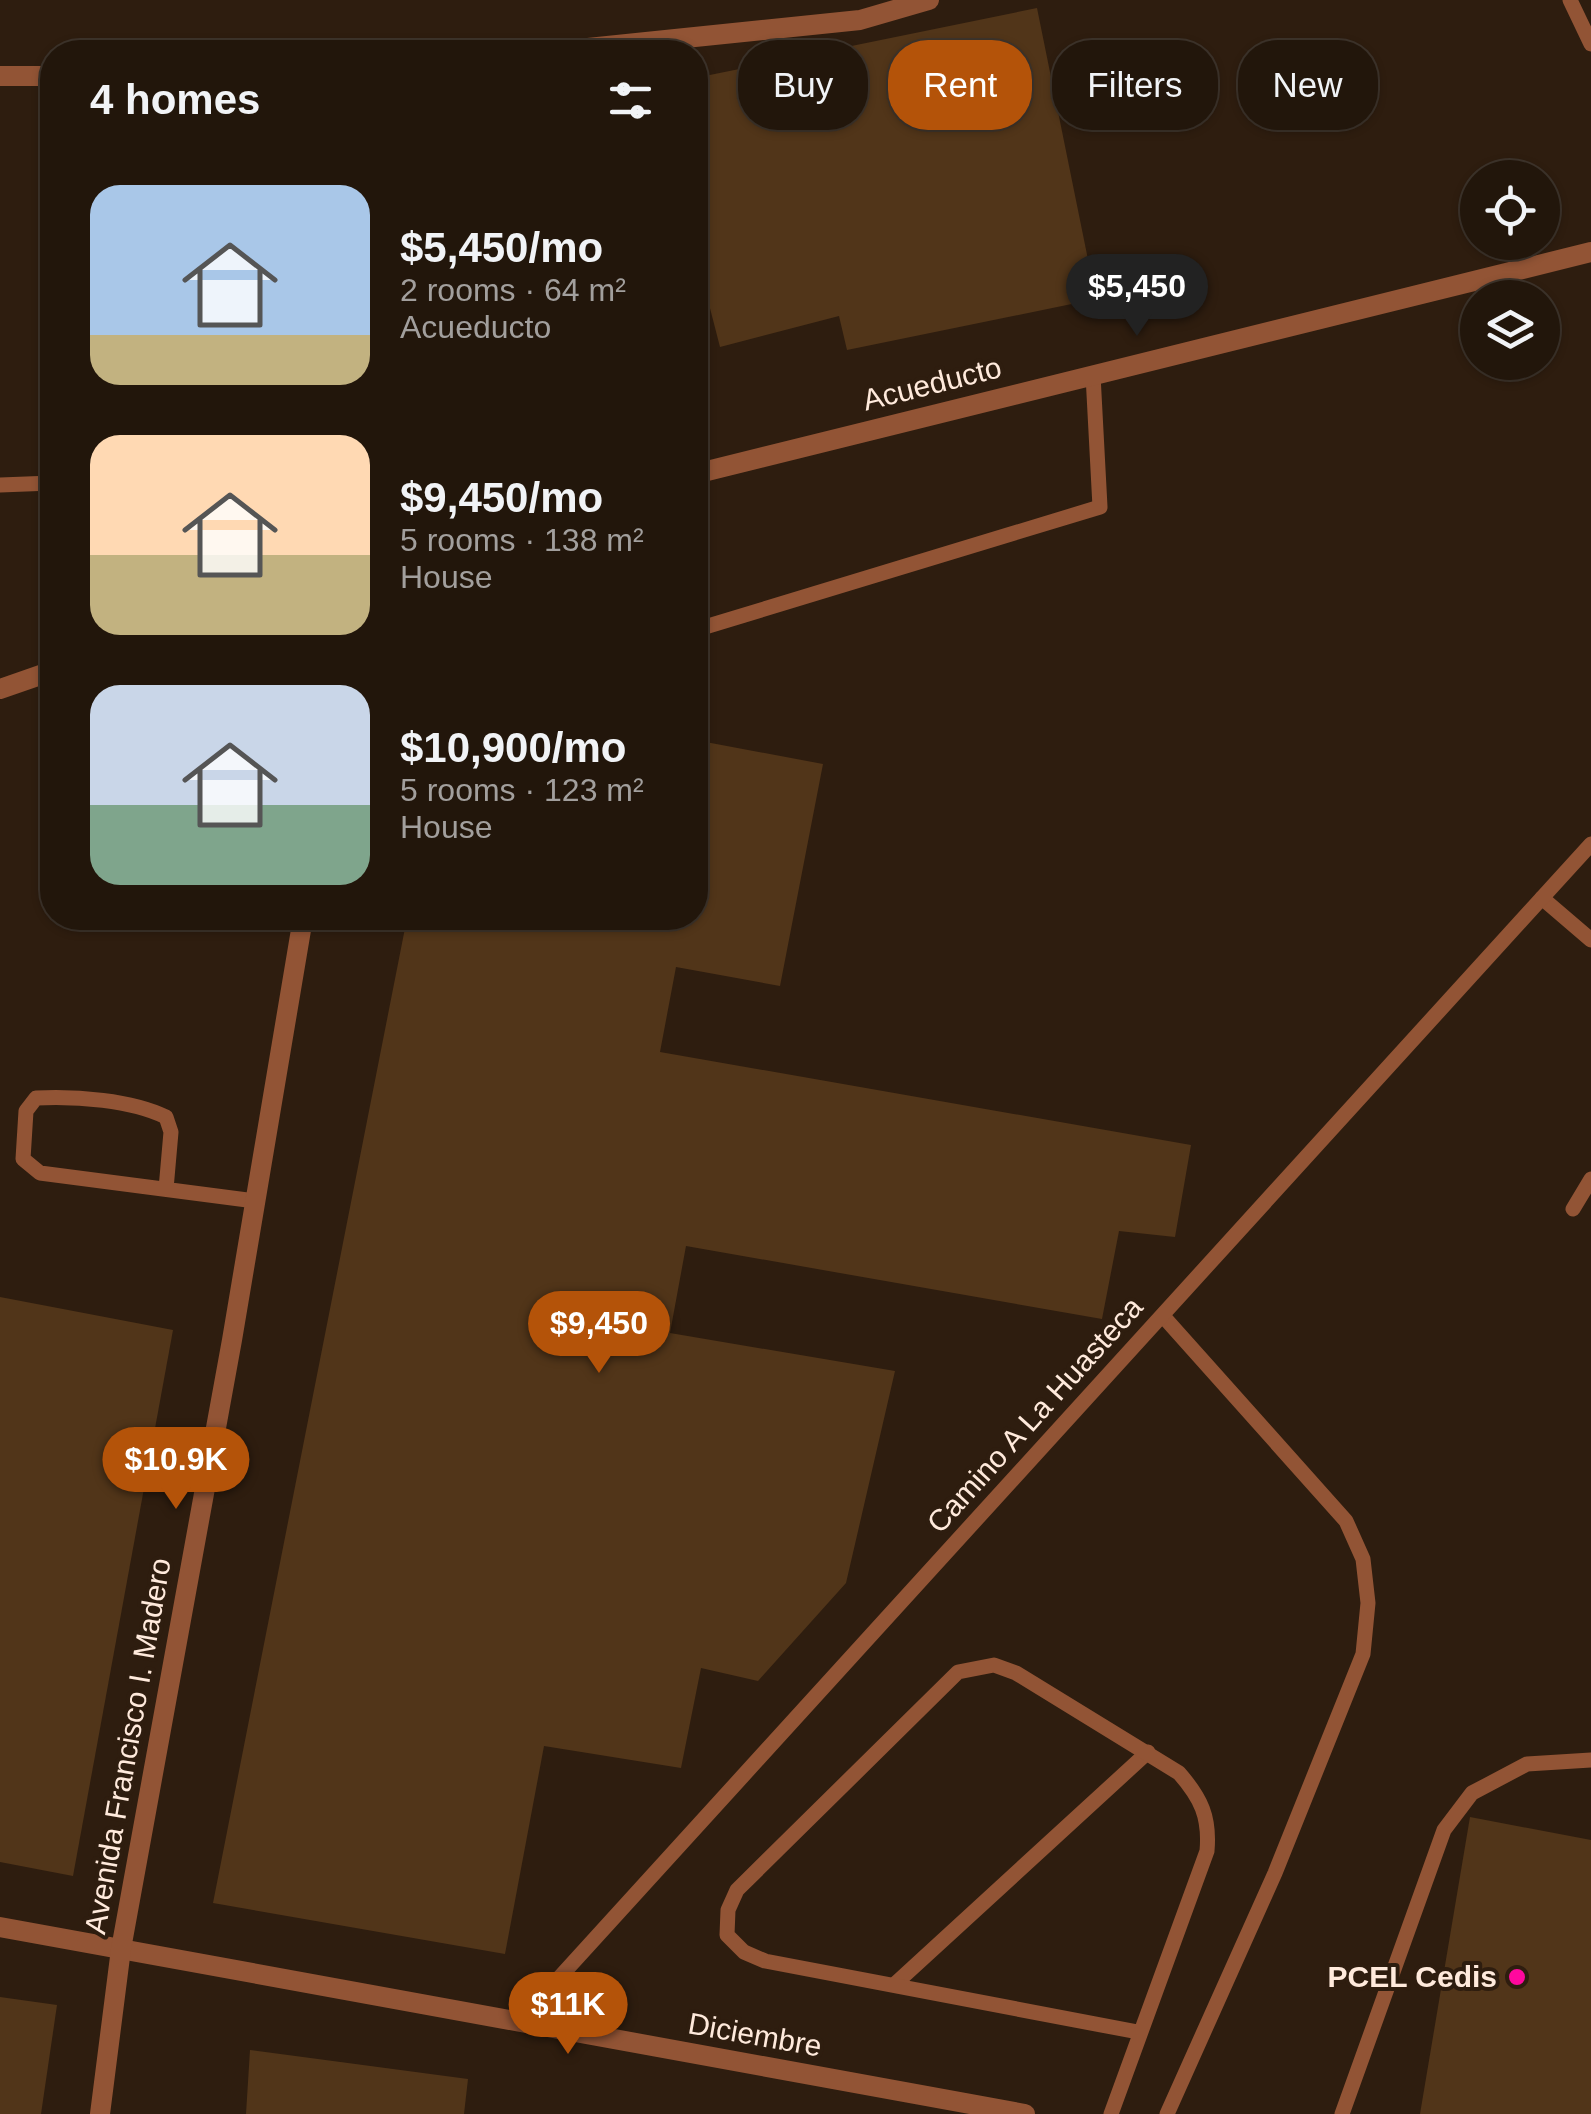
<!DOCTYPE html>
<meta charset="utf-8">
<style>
body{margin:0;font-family:Arial,sans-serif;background:#2a1f14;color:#f1f3f6;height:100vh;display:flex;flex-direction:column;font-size:38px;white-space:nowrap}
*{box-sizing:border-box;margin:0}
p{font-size:32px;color:#a29f9d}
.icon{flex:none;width:55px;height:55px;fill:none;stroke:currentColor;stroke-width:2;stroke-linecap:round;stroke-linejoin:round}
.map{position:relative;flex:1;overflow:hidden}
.sheet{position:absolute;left:40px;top:40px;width:668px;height:890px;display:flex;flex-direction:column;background:#22160b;border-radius:40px;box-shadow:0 2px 8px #0004,0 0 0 2px #3f352c}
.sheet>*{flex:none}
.guide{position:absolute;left:738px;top:40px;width:702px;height:90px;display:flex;gap:20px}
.buttons{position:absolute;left:1460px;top:160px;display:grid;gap:20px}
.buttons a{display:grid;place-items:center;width:100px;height:100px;border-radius:50%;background:#22160b;box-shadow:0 2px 8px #0004,0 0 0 2px #3f352c;font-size:50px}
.price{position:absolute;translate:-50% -85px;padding:0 22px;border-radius:35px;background:#b45309;color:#fff;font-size:32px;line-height:65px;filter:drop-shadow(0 2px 5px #0008)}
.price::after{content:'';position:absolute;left:50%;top:60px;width:30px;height:22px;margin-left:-15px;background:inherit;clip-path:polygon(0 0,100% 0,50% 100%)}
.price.selected{background:#222;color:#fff}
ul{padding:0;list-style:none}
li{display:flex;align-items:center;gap:30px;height:250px;padding:0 50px}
li span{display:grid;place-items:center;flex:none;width:280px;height:200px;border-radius:30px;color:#555}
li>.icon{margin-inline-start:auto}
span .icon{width:120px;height:120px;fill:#fffc;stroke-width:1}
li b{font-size:42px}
h2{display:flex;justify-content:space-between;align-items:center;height:120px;padding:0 50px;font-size:42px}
.chip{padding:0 35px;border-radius:40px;background:#22160b;box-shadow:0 2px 8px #0004,0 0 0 2px #3f352c;font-size:35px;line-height:90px}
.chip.selected{background:#b45309;color:#fff}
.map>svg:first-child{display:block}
.building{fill:#513519}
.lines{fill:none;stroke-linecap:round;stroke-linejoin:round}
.service{stroke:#925435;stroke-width:15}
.minor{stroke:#925435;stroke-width:20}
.tertiary{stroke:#925435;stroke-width:20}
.poi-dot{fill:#ff089e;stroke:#2e1d0f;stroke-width:4}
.labels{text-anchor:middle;stroke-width:8;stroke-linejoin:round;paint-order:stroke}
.street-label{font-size:30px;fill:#ffeadc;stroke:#2e1d0f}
.poi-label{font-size:30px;font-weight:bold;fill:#ffeadc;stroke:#2e1d0f;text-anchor:end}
</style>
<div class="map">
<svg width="1591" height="2114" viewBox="0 0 1591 2114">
<rect width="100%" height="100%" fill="#2e1d0f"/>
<g class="building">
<polygon points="1037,8 1096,299 847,350 839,316 720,347 695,250 695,78"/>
<polygon points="695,740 823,764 780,986 676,967 660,1052 1191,1145 1175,1237 1119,1231 1102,1319 686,1246 670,1333 895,1371 846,1583 758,1681 701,1668 681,1768 544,1746 505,1954 213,1903 407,918 695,918"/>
<polygon points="0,1297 173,1330 73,1876 0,1862"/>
<polygon points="1470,1817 1591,1840 1591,2114 1420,2114"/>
<polygon points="0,1997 57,2005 41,2114 0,2114"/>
<polygon points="250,2050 468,2079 464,2114 246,2114"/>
</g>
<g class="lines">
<g class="service">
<polyline points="1570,0 1591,44"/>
<polyline points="52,305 52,308"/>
<polyline points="695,442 704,471"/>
<polyline points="0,485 52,483"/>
<polyline points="695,630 1100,507 1093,375"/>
<polyline points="1542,898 1591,940"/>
<path d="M166,1189L171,1132L166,1117C131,1100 76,1096 36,1098L26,1111L23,1159L40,1173L255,1201"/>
<polyline points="1573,1209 1591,1179"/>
<polyline points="1163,1316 1346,1521 1363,1559 1368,1603 1363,1654 1275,1873 1167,2114"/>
<polyline points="895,1984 1148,1752"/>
<polyline points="518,2023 1591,844"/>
<path d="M1111,2114L1207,1851C1210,1817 1201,1798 1179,1773L1016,1673L994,1665L958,1672L737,1890L728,1910L727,1935L744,1952L765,1961L1138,2032"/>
<polyline points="1342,2114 1444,1830 1472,1793 1527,1764 1591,1760"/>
</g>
<g class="minor">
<polyline points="549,52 860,20 929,0"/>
<polyline points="0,76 52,76"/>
</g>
<g class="tertiary">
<polyline points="695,474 1591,252"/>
<polyline points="0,689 52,671"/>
<polyline points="0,1927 1025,2114"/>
<polyline points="100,2114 121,1949 232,1340 303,918"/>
</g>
</g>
<circle class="poi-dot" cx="1517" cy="1977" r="10"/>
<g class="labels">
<g class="street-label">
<text transform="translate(932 384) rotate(-14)" y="10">Acueducto</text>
<text transform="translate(1035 1415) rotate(-48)" y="10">Camino A La Huasteca</text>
<text transform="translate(128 1746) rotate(-80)" y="10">Avenida Francisco I. Madero</text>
<text transform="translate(755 2035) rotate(10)" y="10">Diciembre</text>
</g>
<g class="poi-label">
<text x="1497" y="1987">PCEL Cedis</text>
</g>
</g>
</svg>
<div class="buttons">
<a><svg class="icon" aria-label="locate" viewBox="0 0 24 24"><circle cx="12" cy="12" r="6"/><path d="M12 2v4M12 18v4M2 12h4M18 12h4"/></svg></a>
<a><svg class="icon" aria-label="layers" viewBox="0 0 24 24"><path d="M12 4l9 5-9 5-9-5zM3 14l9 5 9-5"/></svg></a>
</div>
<b class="price selected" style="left:1137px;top:339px">$5,450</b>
<b class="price" style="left:599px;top:1376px">$9,450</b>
<b class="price" style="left:176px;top:1512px">$10.9K</b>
<b class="price" style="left:568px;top:2057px">$11K</b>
<div class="guide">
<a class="chip">Buy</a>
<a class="chip selected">Rent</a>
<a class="chip">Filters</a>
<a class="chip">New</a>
</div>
<section class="sheet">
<h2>4 homes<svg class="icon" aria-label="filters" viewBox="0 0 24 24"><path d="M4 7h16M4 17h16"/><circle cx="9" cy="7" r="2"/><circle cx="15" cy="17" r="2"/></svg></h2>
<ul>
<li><span style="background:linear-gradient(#a9c7e8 75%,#c2b280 0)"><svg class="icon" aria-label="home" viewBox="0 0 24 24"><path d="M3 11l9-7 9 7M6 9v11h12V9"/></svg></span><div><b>$5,450/mo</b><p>2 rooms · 64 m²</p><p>Acueducto</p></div></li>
<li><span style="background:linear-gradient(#ffd9b3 60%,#c2b280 0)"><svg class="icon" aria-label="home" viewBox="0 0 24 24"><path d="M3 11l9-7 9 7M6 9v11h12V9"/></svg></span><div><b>$9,450/mo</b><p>5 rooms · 138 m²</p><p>House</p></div></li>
<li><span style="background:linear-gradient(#c9d6e8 60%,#7fa58c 0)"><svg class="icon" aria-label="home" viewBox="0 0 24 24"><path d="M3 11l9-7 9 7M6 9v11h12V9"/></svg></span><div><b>$10,900/mo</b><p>5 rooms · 123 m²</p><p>House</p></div></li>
</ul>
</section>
</div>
